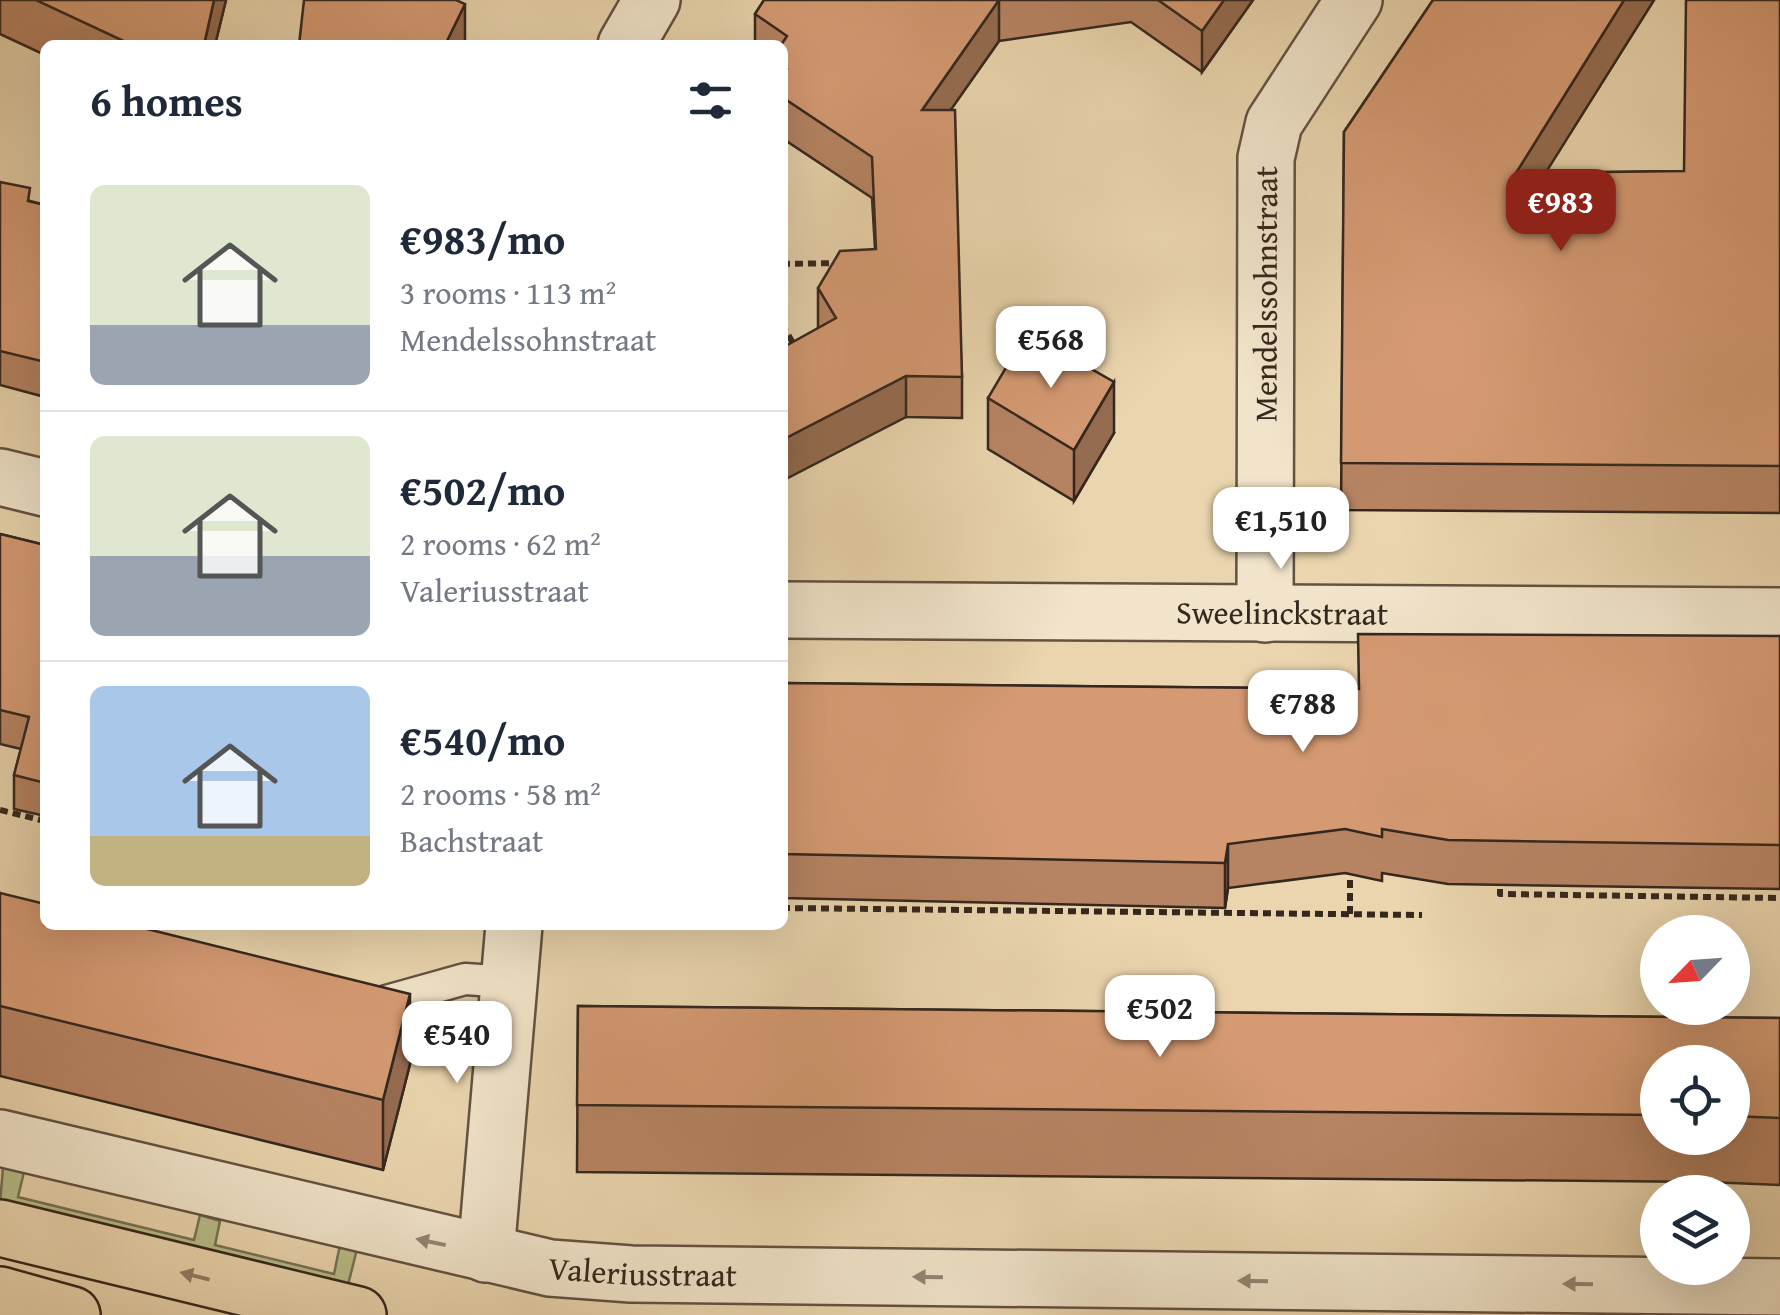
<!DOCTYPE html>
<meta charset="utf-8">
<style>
body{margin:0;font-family:"Gentium Book Plus",serif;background:#f6f6f7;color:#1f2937;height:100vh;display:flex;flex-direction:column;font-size:38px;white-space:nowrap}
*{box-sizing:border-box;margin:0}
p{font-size:32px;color:#747a83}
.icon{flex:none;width:55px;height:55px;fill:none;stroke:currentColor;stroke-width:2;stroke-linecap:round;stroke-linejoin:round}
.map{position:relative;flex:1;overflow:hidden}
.details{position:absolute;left:40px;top:40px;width:748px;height:890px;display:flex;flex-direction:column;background:#fff;border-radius:15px;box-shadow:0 10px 40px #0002}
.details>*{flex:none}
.needle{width:65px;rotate:245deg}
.fabs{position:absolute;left:1640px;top:915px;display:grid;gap:20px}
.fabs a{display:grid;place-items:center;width:110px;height:110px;border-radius:50%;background:#fff;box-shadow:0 10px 40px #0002;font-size:50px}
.price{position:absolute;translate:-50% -85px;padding:0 22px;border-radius:20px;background:#fff;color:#222;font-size:32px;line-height:65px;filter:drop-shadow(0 2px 5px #0008)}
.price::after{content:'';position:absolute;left:50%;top:60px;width:30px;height:22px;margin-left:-15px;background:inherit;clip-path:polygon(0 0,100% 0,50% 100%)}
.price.on{background:#8f2418;color:#fff}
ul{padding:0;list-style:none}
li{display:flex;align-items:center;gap:30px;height:250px;padding:0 50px}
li+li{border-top:2px solid #e0e1e3}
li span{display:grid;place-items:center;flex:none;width:280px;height:200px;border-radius:15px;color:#555}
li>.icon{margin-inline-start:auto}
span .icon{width:120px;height:120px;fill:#fffc;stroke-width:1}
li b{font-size:42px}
h2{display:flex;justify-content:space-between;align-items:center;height:120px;padding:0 50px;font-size:42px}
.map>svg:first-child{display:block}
.green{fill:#b8bd89;stroke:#767254;stroke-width:2.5}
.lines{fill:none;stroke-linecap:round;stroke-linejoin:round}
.lane-casing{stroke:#625242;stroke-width:35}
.street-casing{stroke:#625242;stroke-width:60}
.primary-casing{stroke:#35271e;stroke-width:60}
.path{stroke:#35271e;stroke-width:6;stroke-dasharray:8 5;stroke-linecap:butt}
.lane{stroke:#f1e4ca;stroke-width:30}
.street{stroke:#f1e4ca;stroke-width:55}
.primary{stroke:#ead5ae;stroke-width:55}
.wall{fill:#b78463;stroke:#35271e;stroke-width:2.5;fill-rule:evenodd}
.shaded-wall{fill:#956c50;stroke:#35271e;stroke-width:2.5}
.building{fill:#d59a73;stroke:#35271e;stroke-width:2.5}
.oneway{fill:#938674}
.oneway2{fill:#907e66}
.labels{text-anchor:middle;stroke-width:10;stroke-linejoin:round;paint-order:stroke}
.street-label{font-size:32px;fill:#35271e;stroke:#f1e4ca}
</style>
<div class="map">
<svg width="1780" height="1315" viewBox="0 0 1780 1315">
<rect width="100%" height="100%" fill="#ead5ae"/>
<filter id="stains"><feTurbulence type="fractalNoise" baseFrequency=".002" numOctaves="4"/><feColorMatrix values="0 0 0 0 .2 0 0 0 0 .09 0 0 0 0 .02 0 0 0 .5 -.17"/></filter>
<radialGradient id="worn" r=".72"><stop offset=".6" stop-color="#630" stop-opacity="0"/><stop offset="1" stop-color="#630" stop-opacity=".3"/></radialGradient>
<polygon class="green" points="3,1167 24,1172 18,1197 194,1240 200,1215 220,1221 215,1245 334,1274 341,1240 358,1245 347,1289 0,1204"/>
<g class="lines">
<defs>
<polyline id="lane" points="372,1005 465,979 509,982"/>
<g id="street">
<polyline points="626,45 652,0"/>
<polyline points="0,477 45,488"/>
<path id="s1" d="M782,610L1780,616"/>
<path id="s2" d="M1265,614L1266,158L1274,123L1354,0"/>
<path id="s3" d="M0,1138L550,1268L631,1274L1780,1287"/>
<polyline points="486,1254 514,925"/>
</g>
<g id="primary">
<polyline points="0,1228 358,1315"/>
<polyline points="0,1295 72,1315"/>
</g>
</defs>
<use href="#lane" class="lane-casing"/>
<use href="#street" class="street-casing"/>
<use href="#primary" class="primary-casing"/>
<g class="path">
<polyline points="782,264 838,263"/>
<polyline points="782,324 797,350"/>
<polyline points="0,810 45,821"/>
<polyline points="1500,876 1500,894 1780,898"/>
<polyline points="782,908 1422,915"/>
<polyline points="1350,914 1350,865"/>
</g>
<use href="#lane" class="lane"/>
<use href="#street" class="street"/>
<use href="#primary" class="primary"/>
</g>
<g class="wall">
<polygon points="0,0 226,0 215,45 45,45 45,55 0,34"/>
<polygon points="764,0 1253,0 1202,72 1131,22 999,41 950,110 962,377 962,418 906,417 818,329 818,288 875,249 872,198 782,138 782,45 755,45 755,14"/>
<polygon points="1433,0 1654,0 1545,173 1684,171 1780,0 1780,513 1341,510 1344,132"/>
<polygon points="0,182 30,201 45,205 45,397 0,385"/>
<polygon points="988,398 1114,433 1074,501 988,449"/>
<polygon points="0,534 45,545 45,816 14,809 14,775 21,749 0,744"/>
<polygon points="1780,636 1780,889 1448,884 1382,873 1382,881 1345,873 1228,888 1225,908 782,898 782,683 1358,689"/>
<polygon points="0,893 410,1064 383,1170 0,1076"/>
<path d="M578,1006L1780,1018V1185L1708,1182L577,1172ZM1658,1062H1732V1138H1658Z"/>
</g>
<g class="shaded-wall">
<polygon points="214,0 226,0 215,45 204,45"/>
<polygon points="999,0 999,41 922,151 922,110"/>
<polygon points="1224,0 1253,0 1202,72 1202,31"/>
<polygon points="1624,0 1654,0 1516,220 1516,173"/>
<polygon points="465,4 465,45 445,45"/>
<polygon points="906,376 906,417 782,481 782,440"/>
<polygon points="1114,382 1114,433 1074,501 1074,450"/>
<polygon points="1228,844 1228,888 1225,908 1225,863"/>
<polygon points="410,994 410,1064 383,1170 383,1100"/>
</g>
<g class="building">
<polygon points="36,0 214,0 204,45 132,45"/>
<polygon points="304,0 456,0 465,4 445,45 299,45"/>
<polygon points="764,0 999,0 922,110 955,110 962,377 906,376 782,440 782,348 836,318 818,288 840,251 876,249 872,157 782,97 782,77 787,69 782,66 782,45 781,45 787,36 755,14"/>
<polygon points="1158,0 1224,0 1202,31"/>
<polygon points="1433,0 1624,0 1516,173 1684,171 1686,0 1780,0 1780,466 1341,463 1344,132"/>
<polygon points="0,182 30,188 28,201 45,205 45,362 0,351"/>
<polygon points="1027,332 1114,382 1074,450 988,398"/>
<polygon points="0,534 45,545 45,783 14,775 29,717 0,710"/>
<polygon points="1358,634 1780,636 1780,845 1448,840 1382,829 1382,837 1345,829 1228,844 1225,863 782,854 782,683 1359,689"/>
<polygon points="0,893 45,904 45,925 131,925 410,994 383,1100 0,1006"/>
<polygon points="578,1006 1780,1018 1780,1118 1732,1116 1732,1062 1658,1062 1658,1115 577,1105"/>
</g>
<defs><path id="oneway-solid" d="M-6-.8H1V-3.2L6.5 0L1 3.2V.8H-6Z" transform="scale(2.5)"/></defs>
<g class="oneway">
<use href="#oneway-solid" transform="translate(431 1242) rotate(-168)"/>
<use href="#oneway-solid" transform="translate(928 1277) rotate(-179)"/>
<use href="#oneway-solid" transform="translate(1253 1281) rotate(-179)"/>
<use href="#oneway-solid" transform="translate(1578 1284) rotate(-179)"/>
</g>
<use class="oneway2" href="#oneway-solid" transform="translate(195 1276) rotate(-166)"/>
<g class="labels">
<g class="street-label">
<text dy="11" stroke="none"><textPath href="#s2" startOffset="320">Mendelssohnstraat</textPath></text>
<text dy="11" stroke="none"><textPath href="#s1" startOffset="500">Sweelinckstraat</textPath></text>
<text dy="11" stroke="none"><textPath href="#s3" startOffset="658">Valeriusstraat</textPath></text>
</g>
</g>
<rect width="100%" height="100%" filter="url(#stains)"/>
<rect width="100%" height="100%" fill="url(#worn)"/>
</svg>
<div class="fabs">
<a><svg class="needle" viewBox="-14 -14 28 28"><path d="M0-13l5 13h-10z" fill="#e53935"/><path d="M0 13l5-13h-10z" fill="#747a83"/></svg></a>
<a><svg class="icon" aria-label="locate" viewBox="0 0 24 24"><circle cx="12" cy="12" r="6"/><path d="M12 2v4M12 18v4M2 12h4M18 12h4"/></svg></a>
<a><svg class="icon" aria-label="layers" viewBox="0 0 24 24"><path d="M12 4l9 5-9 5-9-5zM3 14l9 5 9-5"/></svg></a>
</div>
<b class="price on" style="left:1561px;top:254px">€983</b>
<b class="price" style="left:1051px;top:391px">€568</b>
<b class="price" style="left:1281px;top:572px">€1,510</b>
<b class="price" style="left:1303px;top:755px">€788</b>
<b class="price" style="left:1160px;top:1060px">€502</b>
<b class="price" style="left:457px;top:1086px">€540</b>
<section class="details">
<h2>6 homes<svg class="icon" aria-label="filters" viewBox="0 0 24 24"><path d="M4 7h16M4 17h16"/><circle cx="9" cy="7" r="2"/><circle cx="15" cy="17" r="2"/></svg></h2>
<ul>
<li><span style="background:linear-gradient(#dfe7d0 70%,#9aa5b1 0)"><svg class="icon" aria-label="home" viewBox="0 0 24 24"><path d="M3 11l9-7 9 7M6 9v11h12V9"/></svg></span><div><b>€983/mo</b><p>3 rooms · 113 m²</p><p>Mendelssohnstraat</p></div></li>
<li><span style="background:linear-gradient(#dfe7d0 60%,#9aa5b1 0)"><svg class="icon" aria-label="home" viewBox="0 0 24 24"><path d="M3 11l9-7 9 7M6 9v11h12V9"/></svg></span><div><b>€502/mo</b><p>2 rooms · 62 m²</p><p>Valeriusstraat</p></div></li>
<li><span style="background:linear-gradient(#a9c7e8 75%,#c2b280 0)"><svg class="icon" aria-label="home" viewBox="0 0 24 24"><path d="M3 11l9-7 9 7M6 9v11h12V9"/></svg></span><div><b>€540/mo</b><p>2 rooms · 58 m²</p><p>Bachstraat</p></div></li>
</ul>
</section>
</div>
